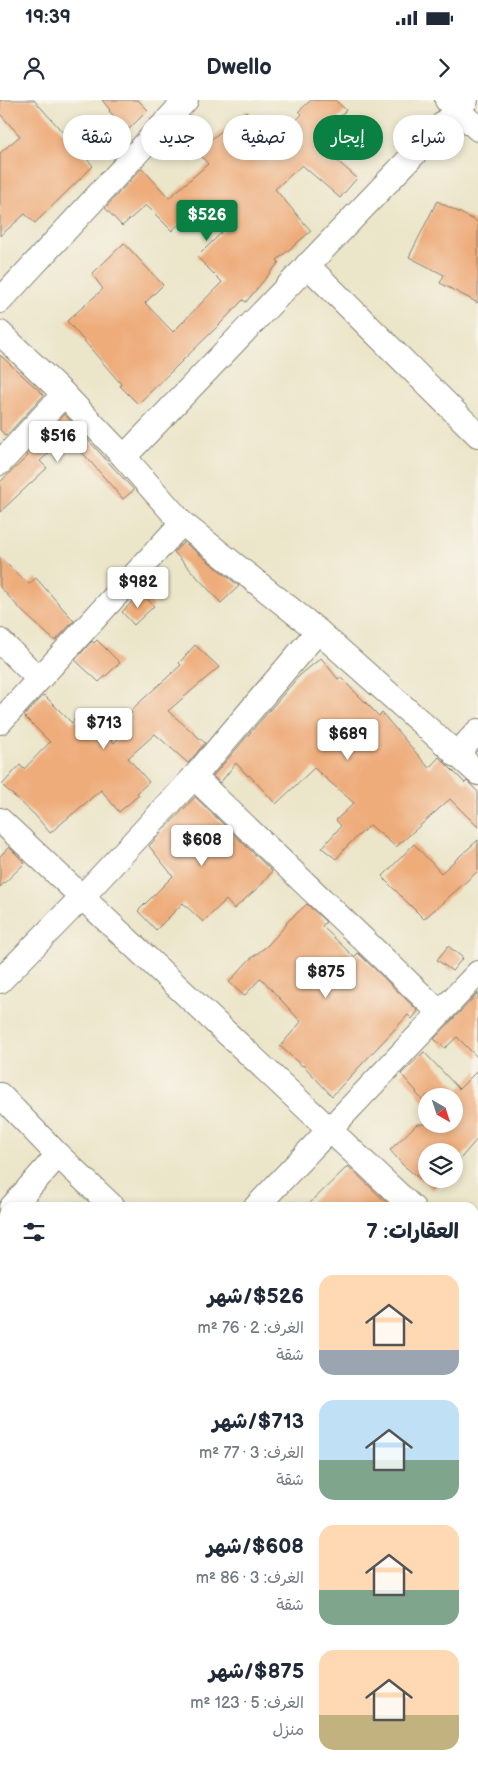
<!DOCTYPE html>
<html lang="ar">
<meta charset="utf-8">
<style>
body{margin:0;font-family:"Balsamiq Sans","Playpen Sans Arabic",sans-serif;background:#f2f2f3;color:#1f2937;direction:rtl;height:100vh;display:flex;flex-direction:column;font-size:19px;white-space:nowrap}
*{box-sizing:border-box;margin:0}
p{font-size:16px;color:#747a83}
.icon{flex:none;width:28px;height:28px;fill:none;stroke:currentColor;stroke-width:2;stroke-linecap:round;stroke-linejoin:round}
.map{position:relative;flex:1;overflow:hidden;direction:ltr}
.side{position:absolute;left:0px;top:1102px;width:479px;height:571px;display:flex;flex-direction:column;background:#fff;border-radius:15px 15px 0 0;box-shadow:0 2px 8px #0003;direction:rtl}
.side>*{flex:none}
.banner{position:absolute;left:15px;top:15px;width:449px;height:45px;direction:rtl;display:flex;gap:10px}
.needle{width:32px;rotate:141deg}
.tools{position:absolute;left:418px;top:988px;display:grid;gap:10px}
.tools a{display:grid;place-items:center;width:45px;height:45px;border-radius:50%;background:#fff;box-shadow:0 2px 8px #0003;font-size:25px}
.price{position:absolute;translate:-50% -42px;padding:0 11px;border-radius:5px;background:#fff;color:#222;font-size:16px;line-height:32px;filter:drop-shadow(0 1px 2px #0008)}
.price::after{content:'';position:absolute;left:50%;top:30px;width:15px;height:11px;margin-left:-8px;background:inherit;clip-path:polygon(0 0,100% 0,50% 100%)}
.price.on{background:#0b8043;color:#fff}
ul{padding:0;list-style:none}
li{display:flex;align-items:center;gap:15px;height:125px;padding:0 20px}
li span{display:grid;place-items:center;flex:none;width:140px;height:100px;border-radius:15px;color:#555}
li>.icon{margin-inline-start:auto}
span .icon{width:60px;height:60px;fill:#fffc;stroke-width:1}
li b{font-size:21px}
h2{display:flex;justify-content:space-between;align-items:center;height:60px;padding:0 20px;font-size:21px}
.chip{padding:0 18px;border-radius:22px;background:#fff;box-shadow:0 2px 8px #0003;font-size:18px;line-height:45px}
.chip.on{background:#0b8043;color:#fff}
.status{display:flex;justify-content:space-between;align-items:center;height:35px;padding:0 25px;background:#fff;direction:ltr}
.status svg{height:14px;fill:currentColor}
header{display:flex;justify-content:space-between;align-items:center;height:65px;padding:0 20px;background:#fff;font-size:22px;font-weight:800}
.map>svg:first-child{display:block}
.building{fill:#eeac7a}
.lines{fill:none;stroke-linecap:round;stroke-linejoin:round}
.street-casing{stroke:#848072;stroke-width:26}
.street{stroke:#fff;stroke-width:24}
</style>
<div class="status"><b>19:39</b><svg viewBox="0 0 49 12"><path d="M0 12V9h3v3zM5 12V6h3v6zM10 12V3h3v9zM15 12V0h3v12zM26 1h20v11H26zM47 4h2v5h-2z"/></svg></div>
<header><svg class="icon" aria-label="forward" viewBox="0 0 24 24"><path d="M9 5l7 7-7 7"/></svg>Dwello<svg class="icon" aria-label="person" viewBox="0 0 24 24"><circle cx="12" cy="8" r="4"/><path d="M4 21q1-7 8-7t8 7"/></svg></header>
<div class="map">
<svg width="478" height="1673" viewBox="0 0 478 1673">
<rect width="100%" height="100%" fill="#f7f3e8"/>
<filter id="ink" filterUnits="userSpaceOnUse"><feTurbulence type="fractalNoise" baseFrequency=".02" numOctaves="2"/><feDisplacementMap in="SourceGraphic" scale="10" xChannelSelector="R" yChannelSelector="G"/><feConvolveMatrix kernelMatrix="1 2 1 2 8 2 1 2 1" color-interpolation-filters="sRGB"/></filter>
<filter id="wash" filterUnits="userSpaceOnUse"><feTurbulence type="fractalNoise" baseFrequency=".0096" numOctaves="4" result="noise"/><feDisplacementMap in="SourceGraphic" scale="20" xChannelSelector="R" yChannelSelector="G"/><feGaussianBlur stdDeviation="1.12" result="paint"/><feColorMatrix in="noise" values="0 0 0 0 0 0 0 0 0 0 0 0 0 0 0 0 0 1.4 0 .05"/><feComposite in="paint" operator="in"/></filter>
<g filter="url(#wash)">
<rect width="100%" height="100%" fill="#ebe5c9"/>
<g id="blocks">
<g class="building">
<polygon points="0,0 34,0 93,66 35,123 25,114 0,136 0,53 20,36 0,14"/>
<polygon points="102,0 138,0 148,10 128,30 109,11 110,10"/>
<polygon points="311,0 335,0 346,10 317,43 357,78 340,98 302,65 275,89 311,131 277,160 279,162 246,202 243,200 219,225 138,304 120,286 121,284 67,221 103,189 92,174 124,143 163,185 145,203 173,232 222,182 197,157 226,128 199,103 172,131 146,105 122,126 105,108 142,68 169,98 208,64 197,51 246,11 278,41 302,14 299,11"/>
<polygon points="437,101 478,122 478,203 440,183 444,175 409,157"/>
<polygon points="0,255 44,295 6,336 0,330"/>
<polygon points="64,314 134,390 123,399 68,336 40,361 47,368 0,412 0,382 28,356 27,355"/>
<polygon points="184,442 239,486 221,503 174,452"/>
<polygon points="0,458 29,484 36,478 74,521 55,541 23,512 0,487"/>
<polygon points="141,493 154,506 134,525 122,512"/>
<polygon points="97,540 120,563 99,582 75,560 92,541 94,543"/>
<polygon points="195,545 219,567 168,611 205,643 188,663 155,634 128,658 149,682 137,693 139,695 119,712 101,690 50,733 35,715 2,685 20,665 24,669 50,642 24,616 44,595 72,623 75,619 88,631 94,626 104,638 106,636 114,643 128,629 122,622 132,613 130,611 181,565 179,563"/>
<polygon points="321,558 338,579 340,577 379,616 382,613 429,668 439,657 465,683 467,681 478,692 478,727 450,699 396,747 370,725 348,745 336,759 322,748 341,726 336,720 354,703 314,668 276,704 249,675 248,676 236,663 220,683 213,676 299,576"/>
<polygon points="195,697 272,771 263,783 234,809 226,800 203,822 183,803 156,830 138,811 173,776 149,746"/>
<polygon points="478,740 478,771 424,819 382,777 414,744 441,773"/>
<polygon points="9,747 25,763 0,787 0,756"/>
<polygon points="307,804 326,822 322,826 354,857 358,853 418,911 412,919 408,915 332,996 303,965 302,966 280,946 301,922 261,878 244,896 229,882 249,860 268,845 287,824 286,823"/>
<polygon points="448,846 463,858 452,871 437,860"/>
<polygon points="478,893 478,958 457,937 445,948 434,939"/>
<polygon points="424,952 459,989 478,970 478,1038 454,1066 454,1051 426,1051 426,1079 442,1079 433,1090 403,1065 390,1050 417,1024 454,1024 454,996 426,996 426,1004 416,993 417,992 401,974"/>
<polygon points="348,1066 392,1108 305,1108"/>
</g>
</g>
</g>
<g filter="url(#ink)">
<use href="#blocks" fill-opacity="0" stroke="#848072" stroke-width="1"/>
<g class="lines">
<defs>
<g id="street">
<polyline points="447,0 478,29"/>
<polyline points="307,165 478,335"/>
<polyline points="0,201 186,0"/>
<polyline points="0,233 64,294 124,357 182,423 318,531 478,673"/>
<polyline points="124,357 466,0"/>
<polyline points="0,363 64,294"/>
<polyline points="0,541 39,579"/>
<polyline points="0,622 182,423"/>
<polyline points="456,655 478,631"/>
<polyline points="194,677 439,912"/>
<polyline points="0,720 413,1108"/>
<polyline points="0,881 82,797 194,677 318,531"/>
<polyline points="0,995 58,1055 114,1108"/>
<polyline points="11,1108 58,1055"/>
<polyline points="255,1108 478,873"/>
<polyline points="474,1154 478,1149"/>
<polyline points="474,1261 478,1265"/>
<polyline points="0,1388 5,1383"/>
<polyline points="474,1531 478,1535"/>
<polyline points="0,1657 5,1652"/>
<polyline points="288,1669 293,1673"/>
<polyline points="249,1673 253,1669"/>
</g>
</defs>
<use href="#street" class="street-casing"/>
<use href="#street" class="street"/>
</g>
</g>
</svg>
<div class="tools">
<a><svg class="needle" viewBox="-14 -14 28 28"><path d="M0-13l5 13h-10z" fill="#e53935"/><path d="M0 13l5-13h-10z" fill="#747a83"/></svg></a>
<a><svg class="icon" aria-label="layers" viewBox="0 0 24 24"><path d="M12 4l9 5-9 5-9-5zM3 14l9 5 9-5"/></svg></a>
</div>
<b class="price on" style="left:207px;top:142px">$526</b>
<b class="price" style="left:58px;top:363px">$516</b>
<b class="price" style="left:138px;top:509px">$982</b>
<b class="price" style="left:104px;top:650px">$713</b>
<b class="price" style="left:348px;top:661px">$689</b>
<b class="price" style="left:202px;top:767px">$608</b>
<b class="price" style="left:326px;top:899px">$875</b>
<div class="banner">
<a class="chip">شراء</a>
<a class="chip on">إيجار</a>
<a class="chip">تصفية</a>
<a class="chip">جديد</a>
<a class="chip">شقة</a>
</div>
<section class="side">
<h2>العقارات: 7<svg class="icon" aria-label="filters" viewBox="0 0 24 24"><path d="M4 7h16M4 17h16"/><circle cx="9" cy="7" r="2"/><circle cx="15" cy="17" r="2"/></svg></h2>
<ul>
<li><span style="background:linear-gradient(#ffd9b3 75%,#9aa5b1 0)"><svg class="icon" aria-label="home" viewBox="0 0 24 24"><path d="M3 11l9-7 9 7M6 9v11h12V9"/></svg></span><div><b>$526/شهر</b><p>الغرف: 2 · 76 m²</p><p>شقة</p></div></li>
<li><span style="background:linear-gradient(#bfe0f5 60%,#7fa58c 0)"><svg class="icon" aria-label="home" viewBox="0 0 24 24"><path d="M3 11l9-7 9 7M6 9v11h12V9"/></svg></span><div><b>$713/شهر</b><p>الغرف: 3 · 77 m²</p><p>شقة</p></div></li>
<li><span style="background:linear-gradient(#ffd9b3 65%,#7fa58c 0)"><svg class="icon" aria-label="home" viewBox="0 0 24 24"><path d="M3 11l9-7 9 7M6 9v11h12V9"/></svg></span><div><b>$608/شهر</b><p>الغرف: 3 · 86 m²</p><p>شقة</p></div></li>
<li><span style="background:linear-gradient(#ffd9b3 65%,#c2b280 0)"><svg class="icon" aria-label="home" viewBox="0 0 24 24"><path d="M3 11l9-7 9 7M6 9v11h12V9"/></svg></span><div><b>$875/شهر</b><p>الغرف: 5 · 123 m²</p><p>منزل</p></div></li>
</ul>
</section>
</div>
